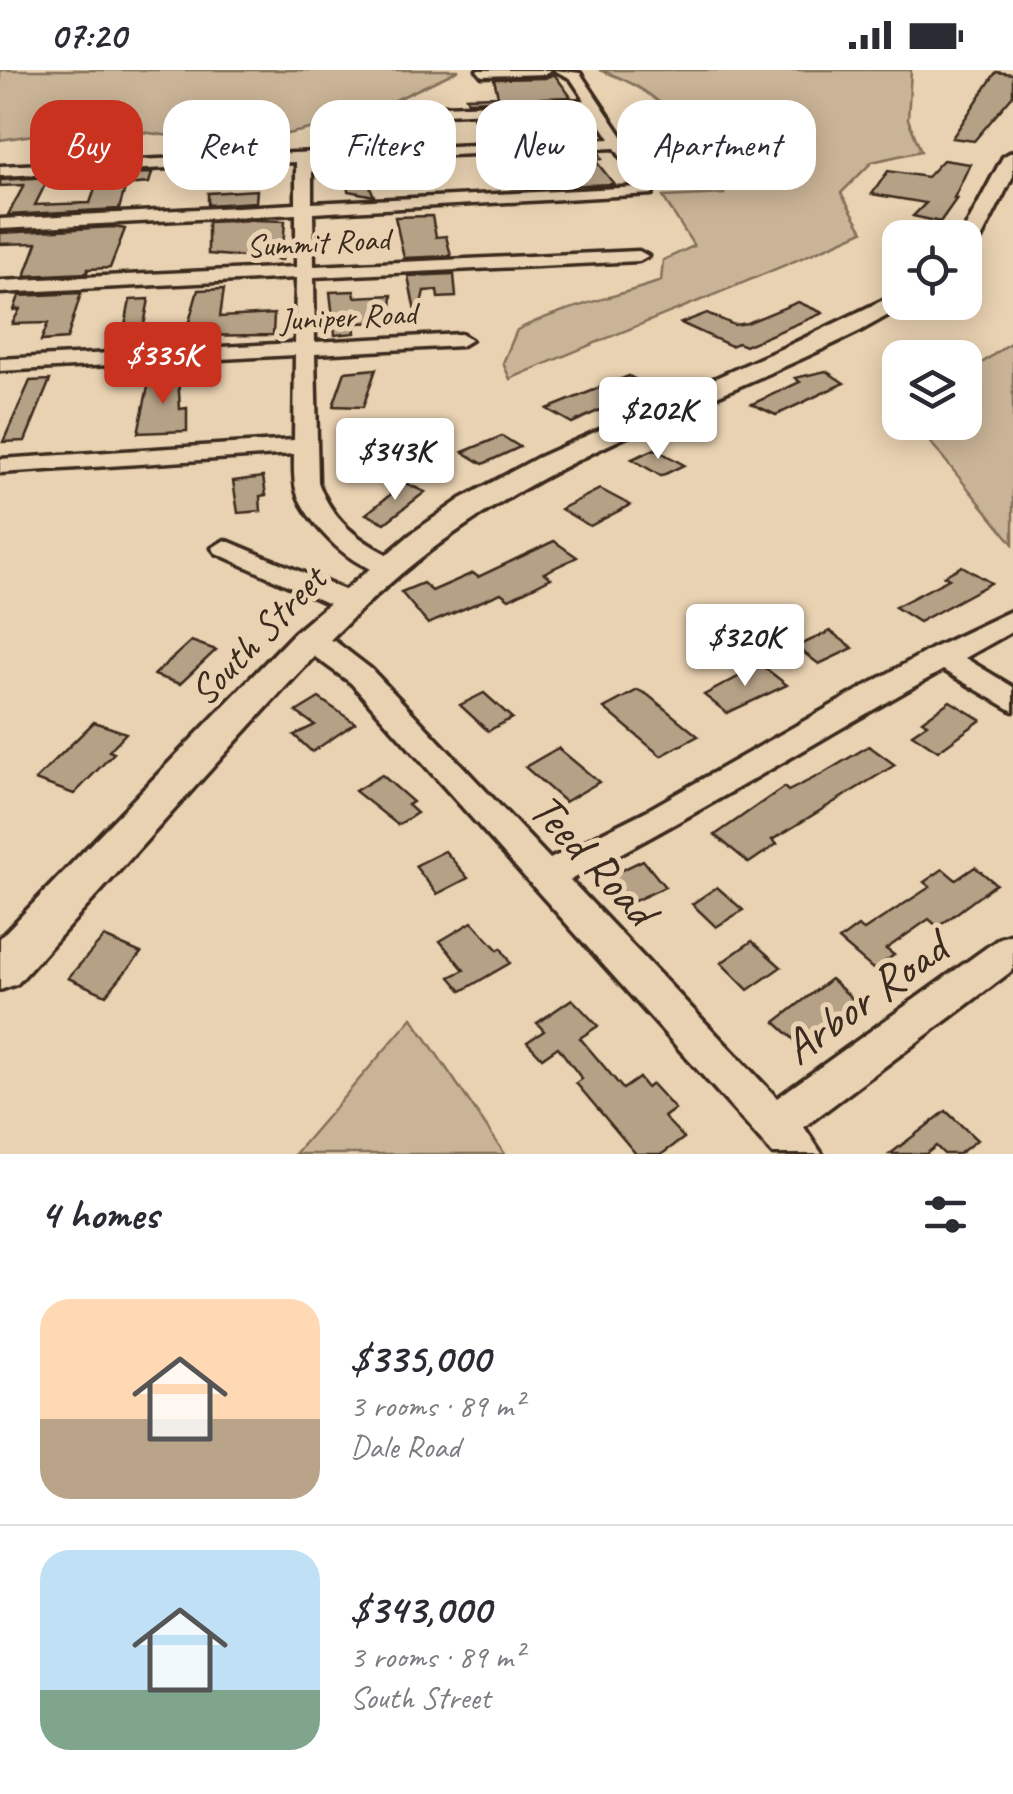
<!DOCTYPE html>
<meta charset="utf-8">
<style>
body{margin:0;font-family:Caveat,sans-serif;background:#f7f7f7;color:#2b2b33;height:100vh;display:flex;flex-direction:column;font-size:38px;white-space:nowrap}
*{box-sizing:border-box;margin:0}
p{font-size:32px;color:#7c7c81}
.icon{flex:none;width:55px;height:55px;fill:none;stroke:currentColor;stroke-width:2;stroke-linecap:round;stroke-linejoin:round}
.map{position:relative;height:1084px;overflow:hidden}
.panel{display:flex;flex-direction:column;background:#fff;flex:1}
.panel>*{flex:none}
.hud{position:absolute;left:30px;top:30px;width:955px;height:90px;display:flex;gap:20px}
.tools{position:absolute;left:882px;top:150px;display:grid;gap:20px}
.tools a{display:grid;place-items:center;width:100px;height:100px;border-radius:20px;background:#fff;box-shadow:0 5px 25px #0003;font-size:50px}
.price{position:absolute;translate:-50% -85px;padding:0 22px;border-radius:10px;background:#fff;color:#222;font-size:32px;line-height:65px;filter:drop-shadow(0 2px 5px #0008)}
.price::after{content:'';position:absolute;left:50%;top:60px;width:30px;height:22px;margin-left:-15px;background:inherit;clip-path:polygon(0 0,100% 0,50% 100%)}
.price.on{background:#c8321e;color:#fff}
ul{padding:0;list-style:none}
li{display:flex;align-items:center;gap:30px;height:250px;padding:0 40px}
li+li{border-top:2px solid #e1e1e2}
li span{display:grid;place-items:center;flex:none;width:280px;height:200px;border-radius:30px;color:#555}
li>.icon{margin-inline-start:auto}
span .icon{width:120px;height:120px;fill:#fffc;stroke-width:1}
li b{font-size:42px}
h2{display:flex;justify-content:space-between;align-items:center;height:120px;padding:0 40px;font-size:42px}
.tag{padding:0 35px;border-radius:30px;background:#fff;box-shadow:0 5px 25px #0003;font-size:35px;line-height:90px}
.tag.on{background:#c8321e;color:#fff}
.status{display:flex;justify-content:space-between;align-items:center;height:70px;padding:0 50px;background:#fff;direction:ltr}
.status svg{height:28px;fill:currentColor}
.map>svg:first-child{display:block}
.green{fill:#cab497;stroke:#826f5a;stroke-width:2.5}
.building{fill:#b5a186;stroke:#3b2a1e;stroke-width:2.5}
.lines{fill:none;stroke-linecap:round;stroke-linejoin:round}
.minor-casing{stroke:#3b2a1e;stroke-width:7}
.major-casing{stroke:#3b2a1e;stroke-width:7}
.minor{fill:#e9d2b2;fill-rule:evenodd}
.major{fill:#e9d2b2;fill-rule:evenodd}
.labels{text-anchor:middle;stroke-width:10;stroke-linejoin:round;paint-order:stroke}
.far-street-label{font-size:32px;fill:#3b2a1e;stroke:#e9d2b2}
.street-label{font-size:40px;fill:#3b2a1e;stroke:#e9d2b2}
.near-street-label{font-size:48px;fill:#3b2a1e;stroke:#e9d2b2}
</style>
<div class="status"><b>07:20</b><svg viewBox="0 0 49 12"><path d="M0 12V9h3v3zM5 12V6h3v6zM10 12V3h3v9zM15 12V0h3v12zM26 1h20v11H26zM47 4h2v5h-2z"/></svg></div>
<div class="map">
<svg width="1013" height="1084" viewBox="0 0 1013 1084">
<rect width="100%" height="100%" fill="#e9d2b2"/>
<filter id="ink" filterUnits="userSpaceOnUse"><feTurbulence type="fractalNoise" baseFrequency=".01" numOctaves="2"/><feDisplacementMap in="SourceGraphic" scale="20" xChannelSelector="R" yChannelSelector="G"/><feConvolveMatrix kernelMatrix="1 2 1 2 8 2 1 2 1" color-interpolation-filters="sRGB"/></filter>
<g filter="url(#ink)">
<g class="green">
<polygon points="0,0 459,0 355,49 237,75 134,61 46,63 0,70"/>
<path d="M599,0H911L908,49L921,81L872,92L841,123L863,161C747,214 627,258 510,309L503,293L517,260C563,237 612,228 661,211L663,190L694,176L663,127L724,124C693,64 666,21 599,0Z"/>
<polygon points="1013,271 1013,474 915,353 965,352 965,305"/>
<polygon points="412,948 505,1084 295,1084"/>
</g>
<g class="building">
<polygon points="996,2 1013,4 1013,25 974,71 952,68"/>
<polygon points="554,4 571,27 468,31 466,27 498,26 494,9 545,8"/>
<polygon points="579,42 591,66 556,68 546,46 505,47 514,70 484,71 473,47"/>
<polygon points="418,63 424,74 343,77 342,71"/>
<polygon points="599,82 602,89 595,90 614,114 512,118 505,97 495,98 490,87"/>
<polygon points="431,90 368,112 374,126 348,121 345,93"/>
<polygon points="943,90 970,94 954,128 957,128 940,152 913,146 926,133 872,124 888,101 927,107"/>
<polygon points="152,103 149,113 126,115 119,139 8,145 24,115 0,116 0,110 49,107 35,135 90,133 100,105"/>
<polygon points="257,120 256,132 208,135 208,123"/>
<polygon points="432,146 436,167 446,166 451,186 404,188 395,147"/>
<polygon points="254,150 285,151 282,190 208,184 208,152"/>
<polygon points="114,157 125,159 110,198 88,199 87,203 25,206 37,173 0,174 0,163"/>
<polygon points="454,204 456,227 438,228 437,220 424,221 417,252 408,206"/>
<polygon points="224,219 220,247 274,244 273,265 185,266 198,220"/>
<polygon points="354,221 355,227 392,225 390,252 354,253 355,263 335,265 330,222"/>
<polygon points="81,223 67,269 41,271 48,253 12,254 20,239 14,240 19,226"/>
<polygon points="149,229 141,271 122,272 130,230"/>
<polygon points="798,232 823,243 745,276 738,273 731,276 681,253 707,243 734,255 747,253"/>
<polygon points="376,299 363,337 333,336 345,302"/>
<polygon points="826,301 844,313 776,345 752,334 800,312 795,308"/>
<polygon points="178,305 180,339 187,338 187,361 138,363 150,307"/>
<polygon points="629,306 650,317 572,353 547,339"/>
<polygon points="50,310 25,371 3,372 30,311"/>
<polygon points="385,354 385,375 363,376 363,355"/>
<polygon points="502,366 520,377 483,394 463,382"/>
<polygon points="655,379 684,395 661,406 632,389"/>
<polygon points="263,407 266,425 260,426 261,441 238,443 233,411"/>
<polygon points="405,413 425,422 385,453 366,444"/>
<polygon points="600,419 630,435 590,456 561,439"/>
<polygon points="554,471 577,487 544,503 551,508 509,529 501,523 428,554 401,522 423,513 432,521 473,503 478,507"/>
<polygon points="962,496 991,513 919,552 895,537 949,509 944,506"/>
<polygon points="830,561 853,578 819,594 796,577"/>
<polygon points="191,571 216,580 180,614 154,605"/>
<polygon points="761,595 787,615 727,643 704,625"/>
<polygon points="638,620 648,625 698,666 661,686 604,638"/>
<polygon points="484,623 512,648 488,661 460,635"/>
<polygon points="319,628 355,653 312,682 294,665 315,655 296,642"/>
<polygon points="950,631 981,650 938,681 912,664 927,654 922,651"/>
<polygon points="94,652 126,663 109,681 114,683 74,724 35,710"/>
<polygon points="869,676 895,695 772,770 777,774 749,793 715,765 784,717 788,721 822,704"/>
<polygon points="558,678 599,712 565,732 525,697"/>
<polygon points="382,705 413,732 408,735 417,743 398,755 355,721"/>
<polygon points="445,781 468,808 437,824 415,796"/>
<polygon points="643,790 665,817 630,833 609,806"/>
<polygon points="975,797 996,814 938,857 929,849 886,879 894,885 874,900 839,870 858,856 864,860 930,817 924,812 943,799 956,810"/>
<polygon points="717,817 743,840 716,857 692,834"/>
<polygon points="472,852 498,880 501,878 510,893 462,921 450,907 464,900 440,871"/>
<polygon points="104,867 141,883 106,925 68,908"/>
<polygon points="752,871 781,897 748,920 721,893"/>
<polygon points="831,909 855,931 800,975 775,952"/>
<polygon points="572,929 598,956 580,968 623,1019 639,1008 647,1018 652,1014 675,1039 664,1047 684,1068 662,1084 636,1084 576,1013 582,1009 558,977 542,988 527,972 544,961 537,953"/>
<polygon points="946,1041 977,1070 959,1084 944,1084 936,1076 926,1084 890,1084"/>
</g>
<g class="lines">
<defs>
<g id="minor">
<polygon points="477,0 551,0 545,4 482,6"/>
<path d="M554,0L580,3L656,117L652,124L313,143L314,196L639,181L648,186L639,191L314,207L315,272L461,264L471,270L461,276L315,284L318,412C332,452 360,471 396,489L400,495L396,501C360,510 308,454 297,423C293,410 294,397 294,384L0,403V389L294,370L295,285L0,301V289L295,273L296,208L0,223V211L296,197V144L0,159V149L296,134V92L0,106V96L610,69L590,38L420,45L413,41L420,37L585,30L571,9ZM615,78L640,117L312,133V91Z"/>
<polygon points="225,470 356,525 360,531 346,539 336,537 216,483 212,478"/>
<path d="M1013,540V561L965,588L1013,617V641L943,600C818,670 697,745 570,810L777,1028L1000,868L1013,864V900L804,1057L822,1084H773L351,613L293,571L297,565L307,562L336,572L371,599L550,789L646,741L931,579Z"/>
</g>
<g id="major">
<polygon points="1013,81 1013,106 976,179 965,186 965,168 960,168 1003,87"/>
<path d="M900,222V232L908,234L860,261C727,327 583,374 460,459C371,519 302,599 230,678C159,757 88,835 17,914L0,920V868L294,563L411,464L461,429L537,388L792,274Z"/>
</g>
</defs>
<use href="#minor" class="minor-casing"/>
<use href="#major" class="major-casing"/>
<use href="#minor" class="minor"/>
<use href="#major" class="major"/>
</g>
</g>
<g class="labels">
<g class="far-street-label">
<text transform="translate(318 172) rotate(-3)" y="11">Summit Road</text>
<text transform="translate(348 246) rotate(-3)" y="11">Juniper Road</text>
</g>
<g class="street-label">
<text transform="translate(257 565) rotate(-46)" y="14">South Street</text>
</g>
<g class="near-street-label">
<text transform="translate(594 788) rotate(47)" y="17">Teed Road</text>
<text transform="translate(864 927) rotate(-36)" y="17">Arbor Road</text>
</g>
</g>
</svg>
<div class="tools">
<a><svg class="icon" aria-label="locate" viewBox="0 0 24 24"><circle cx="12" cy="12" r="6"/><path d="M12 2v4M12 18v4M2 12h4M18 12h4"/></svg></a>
<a><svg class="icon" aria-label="layers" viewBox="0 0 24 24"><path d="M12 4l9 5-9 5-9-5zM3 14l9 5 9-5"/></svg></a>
</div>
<b class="price on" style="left:163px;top:337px">$335K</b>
<b class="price" style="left:658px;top:392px">$202K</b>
<b class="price" style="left:395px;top:433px">$343K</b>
<b class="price" style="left:745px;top:619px">$320K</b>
<div class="hud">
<a class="tag on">Buy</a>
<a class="tag">Rent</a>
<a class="tag">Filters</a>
<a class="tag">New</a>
<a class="tag">Apartment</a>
</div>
</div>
<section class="panel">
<h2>4 homes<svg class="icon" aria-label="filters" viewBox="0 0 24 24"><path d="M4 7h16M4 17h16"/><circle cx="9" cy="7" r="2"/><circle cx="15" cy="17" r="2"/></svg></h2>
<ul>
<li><span style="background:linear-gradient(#ffd9b3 60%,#b9a48a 0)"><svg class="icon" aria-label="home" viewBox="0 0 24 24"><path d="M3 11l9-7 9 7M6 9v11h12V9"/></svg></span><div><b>$335,000</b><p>3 rooms · 89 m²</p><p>Dale Road</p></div></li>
<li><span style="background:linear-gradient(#bfe0f5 70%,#7fa58c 0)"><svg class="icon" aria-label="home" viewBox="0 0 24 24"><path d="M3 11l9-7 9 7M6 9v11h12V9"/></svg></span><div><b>$343,000</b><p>3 rooms · 89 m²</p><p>South Street</p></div></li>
</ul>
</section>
